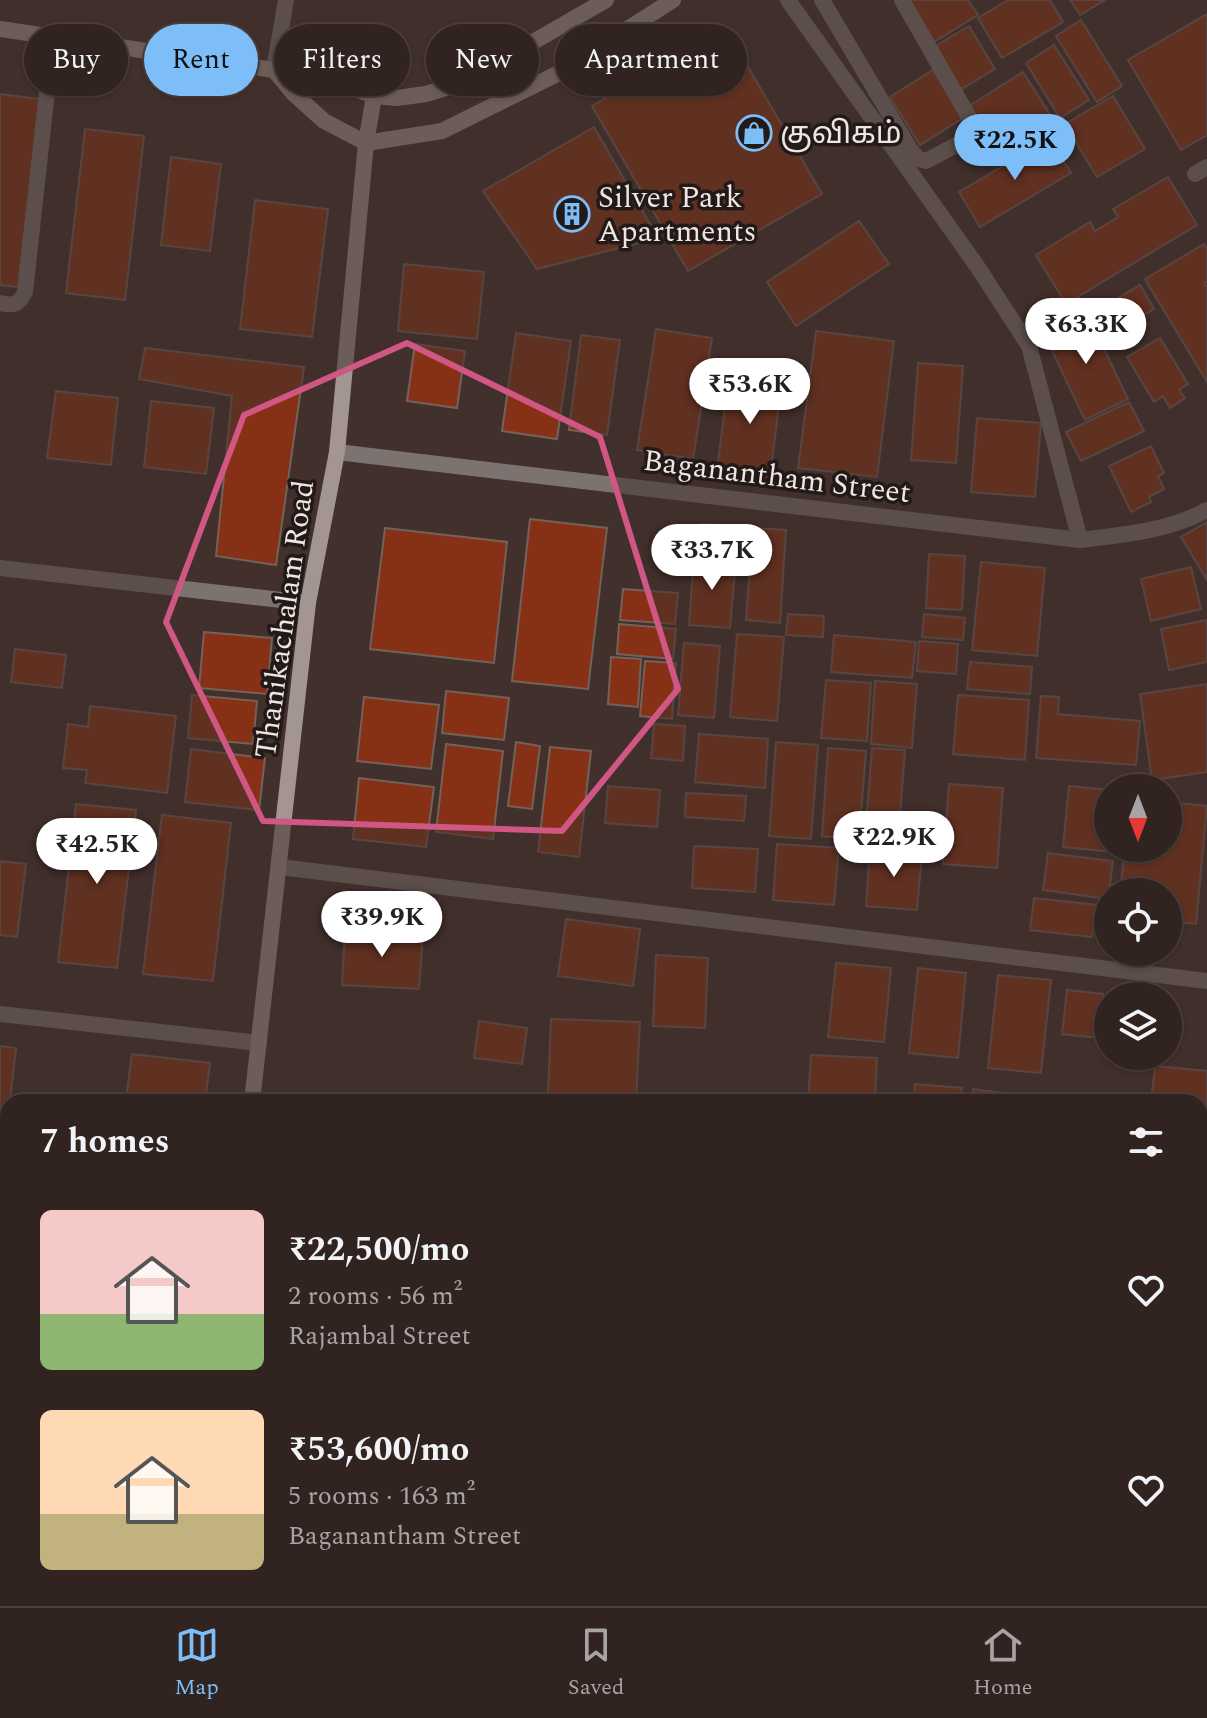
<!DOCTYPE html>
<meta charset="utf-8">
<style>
body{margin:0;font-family:Spectral,"Noto Sans Tamil",serif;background:#392c29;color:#f1f3f6;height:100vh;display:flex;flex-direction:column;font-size:30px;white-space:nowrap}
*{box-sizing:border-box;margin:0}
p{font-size:26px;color:#a8a4a5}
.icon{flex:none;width:44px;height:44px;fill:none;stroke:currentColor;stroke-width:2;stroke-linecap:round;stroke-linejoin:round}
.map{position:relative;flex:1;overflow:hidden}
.panel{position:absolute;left:0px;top:1094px;width:1208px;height:512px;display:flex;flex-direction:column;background:#312420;border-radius:24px 24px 0 0;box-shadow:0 2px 6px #0004,0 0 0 2px #4c413e}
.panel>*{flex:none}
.hud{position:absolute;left:24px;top:24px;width:800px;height:72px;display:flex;gap:16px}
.needle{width:52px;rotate:180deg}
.fabs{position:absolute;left:1094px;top:774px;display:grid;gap:16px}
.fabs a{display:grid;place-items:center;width:88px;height:88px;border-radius:50%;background:#312420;box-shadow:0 2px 6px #0004,0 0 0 2px #4c413e;font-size:40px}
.price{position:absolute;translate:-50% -68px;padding:0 18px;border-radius:28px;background:#fff;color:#222;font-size:26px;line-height:52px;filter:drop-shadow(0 2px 4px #0008)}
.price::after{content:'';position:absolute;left:50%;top:48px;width:24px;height:18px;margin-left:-12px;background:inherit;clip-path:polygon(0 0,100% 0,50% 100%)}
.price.selected{background:#7dbef9;color:#111}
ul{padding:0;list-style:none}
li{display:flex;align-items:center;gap:24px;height:200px;padding:0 40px}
li span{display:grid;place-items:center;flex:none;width:224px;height:160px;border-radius:12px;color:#555}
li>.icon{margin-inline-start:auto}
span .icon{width:96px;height:96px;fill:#fffc;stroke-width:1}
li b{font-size:34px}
h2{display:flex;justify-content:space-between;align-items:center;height:96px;padding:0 40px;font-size:34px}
.tag{padding:0 28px;border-radius:36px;background:#312420;box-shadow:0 2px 6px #0004,0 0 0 2px #4c413e;font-size:28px;line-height:72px}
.tag.selected{background:#7dbef9;color:#111}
.tab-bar{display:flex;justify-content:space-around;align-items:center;height:112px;border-top:2px solid #4c413e;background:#312420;font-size:22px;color:#a8a4a5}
.tab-bar a{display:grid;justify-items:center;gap:4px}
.tab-bar .selected{color:#7dbef9}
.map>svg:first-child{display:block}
.building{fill:#863115;stroke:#74615b;stroke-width:2}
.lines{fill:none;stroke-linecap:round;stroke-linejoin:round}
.lane{stroke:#7c7370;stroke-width:16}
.street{stroke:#7c7370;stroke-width:16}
.secondary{stroke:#a39591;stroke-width:16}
.marked{fill:none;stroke:#d05683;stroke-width:6;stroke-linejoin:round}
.labels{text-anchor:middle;stroke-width:7;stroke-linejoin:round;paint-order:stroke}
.poi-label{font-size:30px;fill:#f0e5e1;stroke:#221a18;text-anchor:start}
.street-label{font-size:30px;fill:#f0e5e1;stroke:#221a18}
</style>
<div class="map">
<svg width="1207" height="1606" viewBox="0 0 1207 1606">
<rect width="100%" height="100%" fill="#41302b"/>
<g class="building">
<polygon points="907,0 968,0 978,15 932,43"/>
<polygon points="1008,0 1050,0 1063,22 1002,58 978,18"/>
<polygon points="1070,0 1105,0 1080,15"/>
<polygon points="1207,14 1207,135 1181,150 1128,60"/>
<polygon points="1081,20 1122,86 1097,102 1056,36"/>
<polygon points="969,26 995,69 960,90 934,47"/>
<polygon points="726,29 822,194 688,271 592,106"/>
<polygon points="1054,45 1089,100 1060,118 1026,63"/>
<polygon points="933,70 963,118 920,145 890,97"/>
<polygon points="1023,72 1054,121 1000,155 969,106"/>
<polygon points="0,94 40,99 18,287 0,285"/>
<polygon points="1113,96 1145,149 1097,177 1065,124"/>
<polygon points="594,127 658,238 537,269 483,191"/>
<polygon points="85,129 144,136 125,300 66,293"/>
<polygon points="1050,138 1071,173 980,227 959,192"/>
<polygon points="171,157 221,164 210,251 161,245"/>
<polygon points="1168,177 1197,225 1066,304 1036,255 1090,222 1095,231 1118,217 1113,209"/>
<polygon points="255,200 328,209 312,337 240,329"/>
<polygon points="859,221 889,264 796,326 767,282"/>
<polygon points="1204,244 1207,248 1207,282 1204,283 1207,287 1207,382 1145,279"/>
<polygon points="404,264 484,272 477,339 398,331"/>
<polygon points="1140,285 1154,309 1115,333 1100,309"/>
<polygon points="1086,311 1128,399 1085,420 1043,332"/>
<polygon points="656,329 712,338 693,459 637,450"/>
<polygon points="816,331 894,341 877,477 798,468"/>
<polygon points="516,333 571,341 557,439 502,431"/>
<polygon points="581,335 620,340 607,435 569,430"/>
<polygon points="1160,338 1188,384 1179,390 1185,398 1170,408 1163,396 1154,402 1127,357"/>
<polygon points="415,344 465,351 457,408 407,401"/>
<polygon points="145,348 304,367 276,565 216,556 232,396 139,379"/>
<polygon points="918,363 963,366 956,463 911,460"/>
<polygon points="729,375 782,381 770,477 717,470"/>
<polygon points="56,391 118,398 111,465 47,458"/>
<polygon points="151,401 214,408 206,474 144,467"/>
<polygon points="1129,402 1144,431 1081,461 1066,432"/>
<polygon points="977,418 1041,423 1035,497 971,492"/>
<polygon points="1151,446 1164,473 1158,476 1164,489 1149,497 1151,502 1131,512 1109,466"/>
<polygon points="530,519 607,528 588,689 512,681"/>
<polygon points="1207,522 1207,580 1181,537"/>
<polygon points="701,524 737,526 734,558 698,555"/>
<polygon points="385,528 507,542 494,663 370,649"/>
<polygon points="753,528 786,530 780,623 746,620"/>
<polygon points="929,554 965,556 962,610 926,608"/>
<polygon points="694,556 736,560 730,628 689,625"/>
<polygon points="981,562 1045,568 1037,656 972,650"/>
<polygon points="1191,567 1201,609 1151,621 1141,579"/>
<polygon points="623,589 678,593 675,624 620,620"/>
<polygon points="788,614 824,616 823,637 786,635"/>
<polygon points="924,614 965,618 963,640 922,637"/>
<polygon points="1207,620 1207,662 1169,670 1161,629"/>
<polygon points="619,624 676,629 673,659 617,654"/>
<polygon points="204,632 272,638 267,694 199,688"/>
<polygon points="737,634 784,637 777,721 730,717"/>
<polygon points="834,635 916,642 912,678 831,672"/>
<polygon points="919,641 958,644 956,674 917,671"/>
<polygon points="684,643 720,646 714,718 678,715"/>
<polygon points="15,649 66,655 62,688 11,682"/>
<polygon points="611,657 641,659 638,707 608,704"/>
<polygon points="645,661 676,663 672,719 640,716"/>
<polygon points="970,662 1032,667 1030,694 967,689"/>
<polygon points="826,680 871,683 867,741 821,738"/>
<polygon points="875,681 917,684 912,748 871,744"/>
<polygon points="1207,684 1207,772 1152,780 1140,694"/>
<polygon points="446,691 509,698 504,740 442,733"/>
<polygon points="192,695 257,701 253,744 188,738"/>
<polygon points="958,695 1029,700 1025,760 953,754"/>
<polygon points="1041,696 1059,697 1058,714 1140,721 1136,765 1036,758"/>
<polygon points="364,697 439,705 431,769 357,761"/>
<polygon points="90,706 176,716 167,793 85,783 87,770 63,768 68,724 88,727"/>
<polygon points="654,724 685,726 683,761 651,758"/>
<polygon points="699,734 768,739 765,788 695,782"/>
<polygon points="516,742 540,746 532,809 508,806"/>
<polygon points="776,742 818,745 811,839 769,836"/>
<polygon points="446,744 503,751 493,839 436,832"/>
<polygon points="550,747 591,751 579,857 538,852"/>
<polygon points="828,748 866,751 859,840 822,836"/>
<polygon points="872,748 905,750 898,842 865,839"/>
<polygon points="191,749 265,758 259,810 185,802"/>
<polygon points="359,778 434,787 426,847 353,839"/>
<polygon points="949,784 1003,788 997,868 943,864"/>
<polygon points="608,786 660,790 657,827 605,823"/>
<polygon points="1069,786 1108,790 1108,848 1114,848 1113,852 1063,847"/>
<polygon points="686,793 746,796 744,821 685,817"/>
<polygon points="1168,802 1207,806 1196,924 1168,921 1168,892 1120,892 1125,848 1168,848"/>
<polygon points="76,804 136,810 117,968 58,962"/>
<polygon points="162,815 231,823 213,981 143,974"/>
<polygon points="777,844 839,848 834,905 773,900"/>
<polygon points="694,846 758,849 755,892 692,888"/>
<polygon points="870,849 922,853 917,910 866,906"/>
<polygon points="1048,853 1113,861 1108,899 1043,890"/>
<polygon points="0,861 26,864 17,937 0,935"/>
<polygon points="1034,898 1096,905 1092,937 1030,930"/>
<polygon points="566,919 640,929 633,986 558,976"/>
<polygon points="345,929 423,934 419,989 342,985"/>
<polygon points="656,955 708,958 705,1028 653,1026"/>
<polygon points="836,963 891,968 884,1042 828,1037"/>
<polygon points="918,968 966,973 958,1058 909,1053"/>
<polygon points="998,975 1051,980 1041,1073 988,1068"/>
<polygon points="1067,990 1103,994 1099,1038 1062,1034"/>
<polygon points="551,1019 640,1022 636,1100 548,1096"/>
<polygon points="479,1021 527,1028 522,1064 474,1058"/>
<polygon points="0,1046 16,1048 8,1117 0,1117"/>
<polygon points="132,1054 210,1063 205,1102 144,1102 126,1099"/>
<polygon points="811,1055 877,1058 875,1102 808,1102"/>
<polygon points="1155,1066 1207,1071 1207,1106 1201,1155 1200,1102 1151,1102"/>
<polygon points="915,1084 962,1088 960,1102 913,1102"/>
<polygon points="973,1089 1005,1093 1004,1102 971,1102"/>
<polygon points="1109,1096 1150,1101 1150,1102 1108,1102"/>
<polygon points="0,1127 8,1127 8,1170 0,1169"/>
<polygon points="1203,1178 1207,1178 1207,1217 1201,1216"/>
<polygon points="0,1184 8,1185 8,1253 0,1252"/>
<polygon points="0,1286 8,1289 8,1369 0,1369"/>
<polygon points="1203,1398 1207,1399 1207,1547 1200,1546 1200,1420"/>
<polygon points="13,1598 152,1598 151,1606 64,1606"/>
<polygon points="260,1598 308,1598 307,1606 259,1606"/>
<polygon points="327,1598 410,1598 409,1606 326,1606"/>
<polygon points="515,1598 570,1598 570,1606 514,1606"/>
<rect x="583" y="1598" width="63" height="8"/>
<polygon points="756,1598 815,1598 814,1604"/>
<polygon points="833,1598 910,1598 909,1606 833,1606"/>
<polygon points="936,1598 993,1598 992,1606 935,1606"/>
<polygon points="1093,1598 1148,1598 1146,1606 1092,1606"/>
<polygon points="1168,1599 1207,1602 1207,1606 1167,1606"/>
<polygon points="1009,1601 1049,1606 1008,1606"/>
</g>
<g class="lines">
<polyline class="lane" points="274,70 286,0"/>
<g class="street">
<polyline points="788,0 977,266 1029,346 1080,540"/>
<polyline points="822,0 910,149 918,159 926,161 973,136 974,126 902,0"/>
<polyline points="1195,174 1207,167"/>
<path d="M0,303C13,306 19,305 25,292L53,37"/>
<path d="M337,452L1080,540C1122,535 1169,531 1207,510"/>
<polyline points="0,568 308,603"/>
<polyline points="280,867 1207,981"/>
<polyline points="0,1014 259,1043"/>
<polyline points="1200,1375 1207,1376"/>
<polyline points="0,1580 6,1523"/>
</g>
<g class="secondary">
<polyline points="0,29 274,70 332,80 374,96 397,98 426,94 464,82 606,0"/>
<polyline points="274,70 293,93 324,121 366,143"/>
<polyline points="366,143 442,131 557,74 673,0"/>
<polyline points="252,1102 308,603 337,452 366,143 374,96"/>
<polyline points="190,1606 191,1598"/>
</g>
</g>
<path d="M0 0H1207V1606H0ZM407,343L600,437L678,689L562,831L263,821L166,622L244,415Z" fill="#41302b" fill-opacity=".55" fill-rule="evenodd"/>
<path class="marked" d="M407,343L600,437L678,689L562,831L263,821L166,622L244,415Z"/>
<defs>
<symbol id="shop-ring" viewBox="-11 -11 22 22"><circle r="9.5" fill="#221a18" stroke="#7dbef9" stroke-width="1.5"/><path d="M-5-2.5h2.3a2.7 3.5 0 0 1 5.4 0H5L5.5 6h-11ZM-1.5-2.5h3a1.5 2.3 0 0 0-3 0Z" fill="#7dbef9"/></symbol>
<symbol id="building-ring" viewBox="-11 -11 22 22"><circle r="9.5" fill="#221a18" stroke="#7dbef9" stroke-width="1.5"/><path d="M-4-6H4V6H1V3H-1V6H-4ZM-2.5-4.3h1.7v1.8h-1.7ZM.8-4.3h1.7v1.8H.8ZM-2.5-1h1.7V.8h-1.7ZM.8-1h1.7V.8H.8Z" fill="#7dbef9"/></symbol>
</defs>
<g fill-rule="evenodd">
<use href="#shop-ring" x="734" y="113" width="40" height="40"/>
<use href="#building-ring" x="552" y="194" width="40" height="40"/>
</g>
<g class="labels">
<g class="poi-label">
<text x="780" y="143">குவிகம்</text>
<text x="598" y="207">Silver Park<tspan x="598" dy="34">Apartments</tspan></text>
</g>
<g class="street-label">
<text transform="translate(777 476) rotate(7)" y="10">Baganantham Street</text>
<text transform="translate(284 619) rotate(-82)" y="10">Thanikachalam Road</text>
</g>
</g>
</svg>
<div class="fabs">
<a><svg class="needle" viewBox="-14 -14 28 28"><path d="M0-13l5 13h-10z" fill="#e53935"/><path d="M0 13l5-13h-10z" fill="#a8a4a5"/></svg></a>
<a><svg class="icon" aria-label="locate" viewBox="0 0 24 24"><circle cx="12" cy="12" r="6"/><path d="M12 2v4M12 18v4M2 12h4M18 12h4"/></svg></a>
<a><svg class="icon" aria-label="layers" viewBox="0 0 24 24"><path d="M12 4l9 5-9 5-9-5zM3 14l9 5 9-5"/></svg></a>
</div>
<b class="price selected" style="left:1015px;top:182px">₹22.5K</b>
<b class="price" style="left:1086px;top:366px">₹63.3K</b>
<b class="price" style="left:750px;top:426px">₹53.6K</b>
<b class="price" style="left:712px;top:592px">₹33.7K</b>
<b class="price" style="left:894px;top:879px">₹22.9K</b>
<b class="price" style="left:97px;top:886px">₹42.5K</b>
<b class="price" style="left:382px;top:959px">₹39.9K</b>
<div class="hud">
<a class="tag">Buy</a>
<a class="tag selected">Rent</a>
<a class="tag">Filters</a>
<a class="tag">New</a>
<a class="tag">Apartment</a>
</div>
<section class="panel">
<h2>7 homes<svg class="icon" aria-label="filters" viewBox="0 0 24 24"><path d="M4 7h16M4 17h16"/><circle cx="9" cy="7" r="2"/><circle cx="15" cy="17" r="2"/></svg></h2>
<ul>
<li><span style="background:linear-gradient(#f6c9c9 65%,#8fb573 0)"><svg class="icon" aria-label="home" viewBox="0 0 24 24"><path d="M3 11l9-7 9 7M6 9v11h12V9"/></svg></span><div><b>₹22,500/mo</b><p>2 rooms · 56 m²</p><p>Rajambal Street</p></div><svg class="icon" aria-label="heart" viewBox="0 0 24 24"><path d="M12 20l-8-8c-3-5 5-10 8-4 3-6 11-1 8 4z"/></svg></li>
<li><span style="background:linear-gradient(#ffd9b3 65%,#c2b280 0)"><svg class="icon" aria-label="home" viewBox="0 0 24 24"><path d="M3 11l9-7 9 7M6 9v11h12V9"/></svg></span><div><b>₹53,600/mo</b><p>5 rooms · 163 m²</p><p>Baganantham Street</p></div><svg class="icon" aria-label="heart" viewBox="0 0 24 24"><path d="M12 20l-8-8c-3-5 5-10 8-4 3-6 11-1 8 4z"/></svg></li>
</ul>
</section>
</div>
<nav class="tab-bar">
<a class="selected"><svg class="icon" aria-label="map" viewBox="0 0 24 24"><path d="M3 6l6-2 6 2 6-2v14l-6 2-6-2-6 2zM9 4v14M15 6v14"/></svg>Map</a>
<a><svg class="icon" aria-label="saved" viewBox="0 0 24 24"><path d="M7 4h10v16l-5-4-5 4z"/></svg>Saved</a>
<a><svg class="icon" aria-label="home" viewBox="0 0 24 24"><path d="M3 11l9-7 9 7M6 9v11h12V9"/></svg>Home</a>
</nav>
